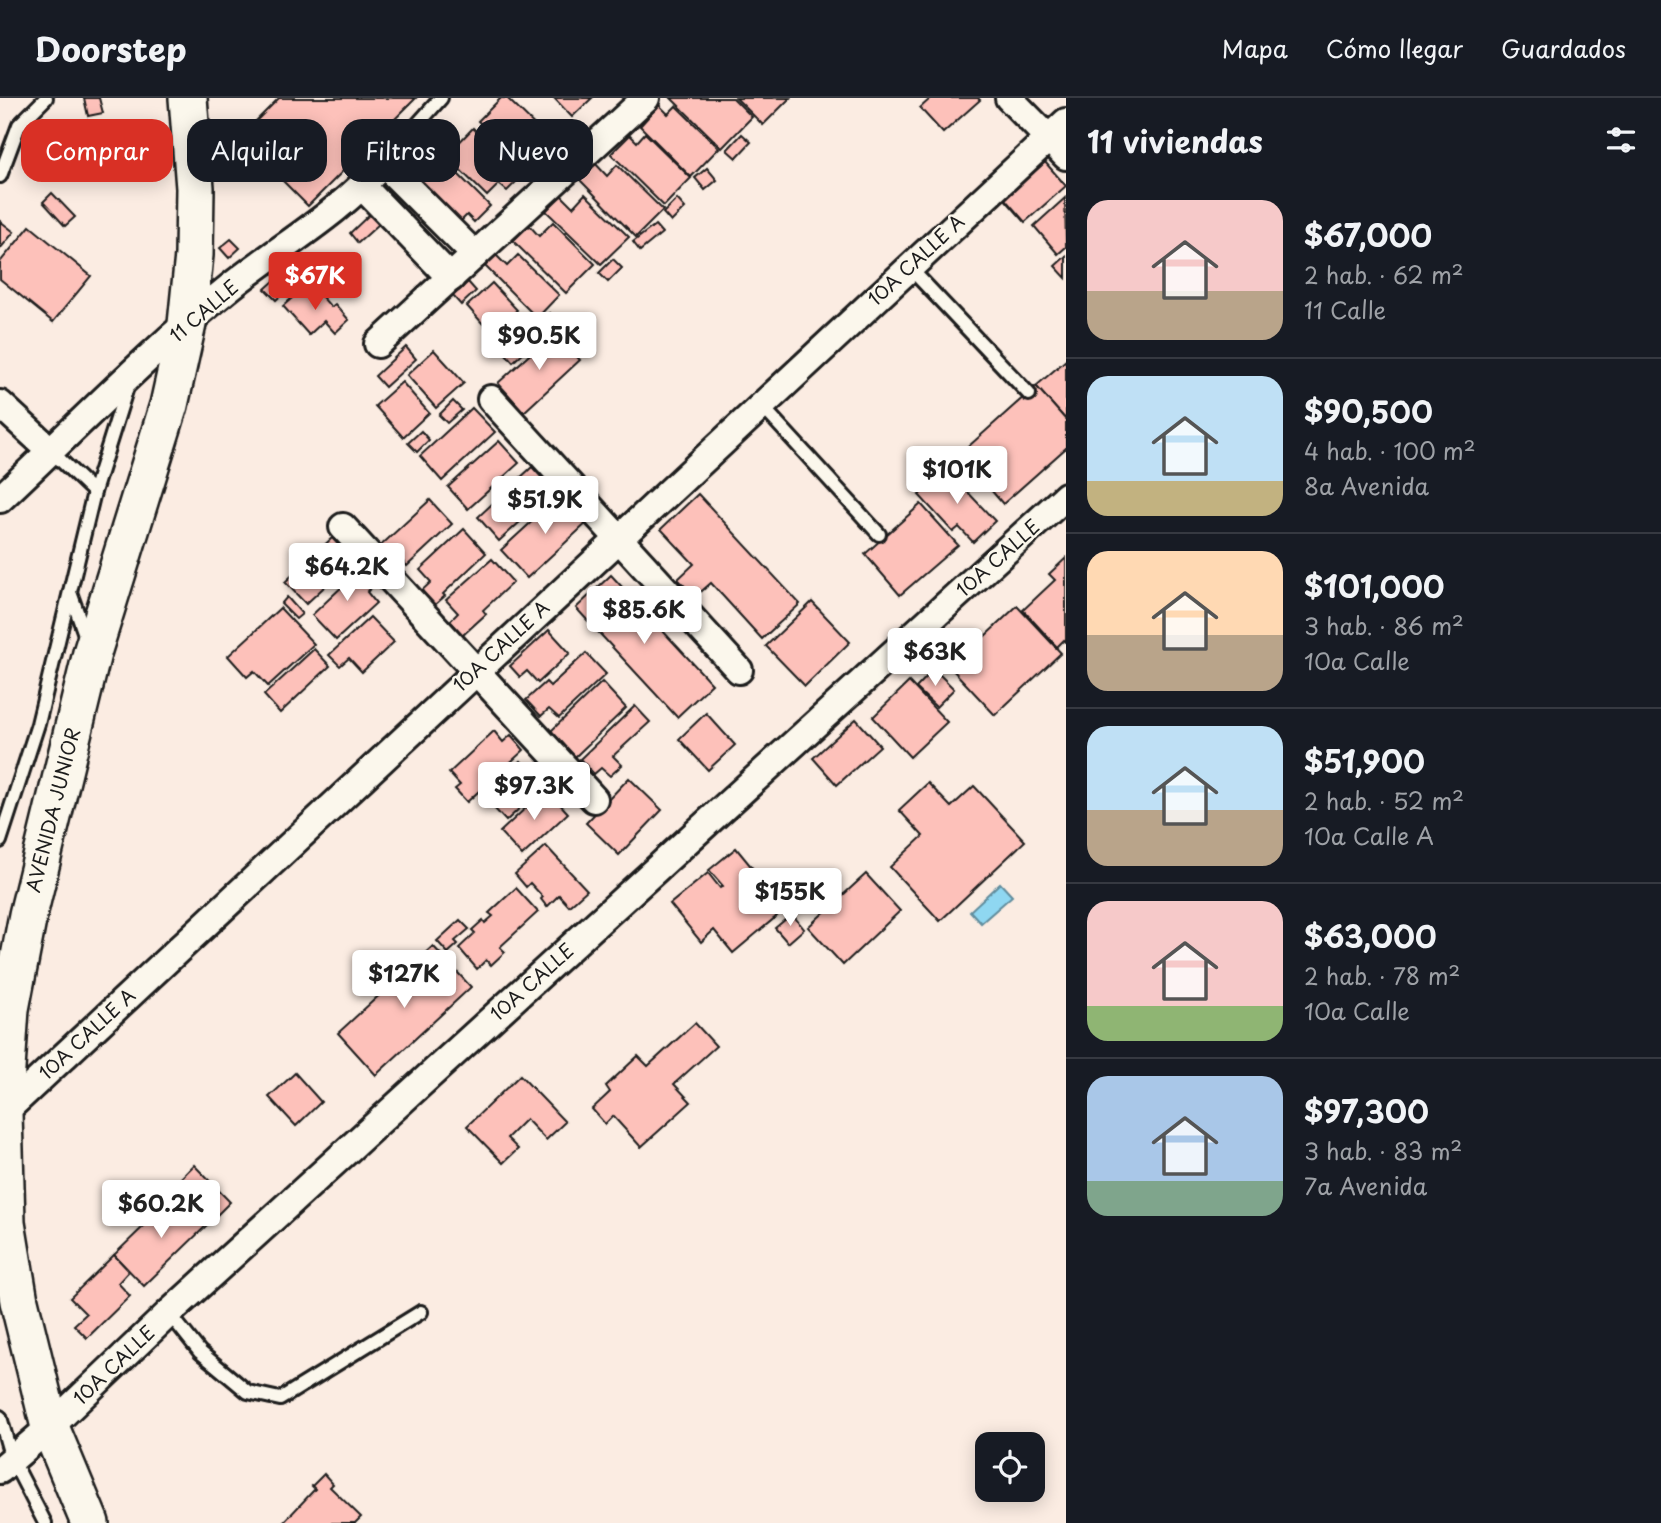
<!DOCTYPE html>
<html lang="es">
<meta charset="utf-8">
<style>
body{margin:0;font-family:"Playpen Sans",sans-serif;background:#20242c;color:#f1f3f6;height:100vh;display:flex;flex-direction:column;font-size:26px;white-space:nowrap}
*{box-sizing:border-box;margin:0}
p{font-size:23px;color:#9ea1a6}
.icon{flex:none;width:38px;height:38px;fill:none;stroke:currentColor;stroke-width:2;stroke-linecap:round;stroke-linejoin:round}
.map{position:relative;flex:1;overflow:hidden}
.sheet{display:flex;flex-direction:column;background:#171b24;width:595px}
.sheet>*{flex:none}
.hud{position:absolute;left:21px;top:21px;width:665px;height:63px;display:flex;gap:14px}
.tools{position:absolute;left:975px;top:1334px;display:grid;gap:14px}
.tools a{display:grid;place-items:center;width:70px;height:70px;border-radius:14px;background:#171b24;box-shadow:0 4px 18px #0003;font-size:35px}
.price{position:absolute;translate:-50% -60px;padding:0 16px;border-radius:7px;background:#fff;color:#222;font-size:23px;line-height:46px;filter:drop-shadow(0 2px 4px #0008)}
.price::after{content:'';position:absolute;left:50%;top:42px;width:21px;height:16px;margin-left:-10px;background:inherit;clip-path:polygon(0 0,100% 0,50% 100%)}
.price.current{background:#d93025;color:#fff}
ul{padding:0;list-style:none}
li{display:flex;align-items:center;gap:21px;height:175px;padding:0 21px}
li+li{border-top:2px solid #363941}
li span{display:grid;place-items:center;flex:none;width:196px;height:140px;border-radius:21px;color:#555}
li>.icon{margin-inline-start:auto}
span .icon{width:84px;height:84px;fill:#fffc;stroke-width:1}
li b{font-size:30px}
h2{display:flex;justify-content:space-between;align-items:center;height:84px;padding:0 21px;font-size:30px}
.pill{padding:0 24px;border-radius:21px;background:#171b24;box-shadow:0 4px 18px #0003;font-size:24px;line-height:63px}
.pill.current{background:#d93025;color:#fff}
header{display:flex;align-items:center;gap:42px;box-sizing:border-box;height:98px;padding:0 35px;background:#171b24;border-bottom:2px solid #363941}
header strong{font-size:33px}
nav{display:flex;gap:38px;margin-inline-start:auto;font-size:24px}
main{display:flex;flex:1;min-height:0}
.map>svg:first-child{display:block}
.water{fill:#8fd7f1;stroke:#618c9c;stroke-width:2}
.building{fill:#fdc1ba;stroke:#1c1c1c;stroke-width:2}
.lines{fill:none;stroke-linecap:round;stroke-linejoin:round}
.service-casing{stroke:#1c1c1c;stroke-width:18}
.minor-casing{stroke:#1c1c1c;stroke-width:32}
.secondary-casing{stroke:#1c1c1c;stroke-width:42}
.service{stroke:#fbf7ec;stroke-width:12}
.minor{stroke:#fbf7ec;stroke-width:26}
.secondary{stroke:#fbf7ec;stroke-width:37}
.labels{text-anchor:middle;stroke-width:5;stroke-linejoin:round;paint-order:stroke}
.street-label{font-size:19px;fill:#1c1c1c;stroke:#fbf7ec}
</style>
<header>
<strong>Doorstep</strong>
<nav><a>Mapa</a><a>Cómo llegar</a><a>Guardados</a></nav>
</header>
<main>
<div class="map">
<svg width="1066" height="1425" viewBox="0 0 1066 1425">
<rect width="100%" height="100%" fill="#fbece2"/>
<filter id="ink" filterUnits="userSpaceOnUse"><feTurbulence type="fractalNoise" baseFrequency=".0143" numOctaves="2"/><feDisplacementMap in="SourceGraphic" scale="14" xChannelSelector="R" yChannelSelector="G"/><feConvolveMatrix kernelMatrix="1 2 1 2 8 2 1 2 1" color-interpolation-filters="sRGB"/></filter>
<g filter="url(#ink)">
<polygon class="water" points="1000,785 1012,798 981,825 970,813"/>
<g class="building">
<polygon points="84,0 99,0 103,15 88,18"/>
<polygon points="279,0 416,0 308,108 263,63 248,77 225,54"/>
<polygon points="501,0 507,0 555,47 539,64 530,55 520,65 478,23"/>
<polygon points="554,0 592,0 572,19"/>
<polygon points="671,0 733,0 752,19 722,50"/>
<polygon points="736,0 790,0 763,27"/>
<polygon points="931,0 978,0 980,2 943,35 920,10"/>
<polygon points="659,7 668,16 676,8 719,50 691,79 640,28"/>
<polygon points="99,24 101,58 77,59 76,25"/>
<polygon points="473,30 522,78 507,93 499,86 487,98 446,58"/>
<polygon points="645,35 691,80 664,108 611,56 630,37 637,44"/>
<polygon points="742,36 751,44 736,60 727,52"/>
<polygon points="429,44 438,51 426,65 417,58"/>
<polygon points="441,59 490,108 474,124 467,117 455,129 413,87"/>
<polygon points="594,64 607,78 617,67 663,112 636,139 578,80"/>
<polygon points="1045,64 1066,88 1025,124 1004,100"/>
<polygon points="707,70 717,82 705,92 695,80"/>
<polygon points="52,95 75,119 65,128 43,104"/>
<polygon points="585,96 629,139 601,166 546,113 561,97 573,109"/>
<polygon points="1065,100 1066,149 1058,156 1034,128"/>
<polygon points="677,101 685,110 671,124 663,115"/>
<polygon points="370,116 379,126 358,145 350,135"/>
<polygon points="0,123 14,134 0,151"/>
<polygon points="553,124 595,166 566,195 513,143 529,127 539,138"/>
<polygon points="655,127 662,135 640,153 633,144"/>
<polygon points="30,128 91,178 53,224 0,181 0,164"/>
<polygon points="231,141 240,150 229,160 220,150"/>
<polygon points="496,157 507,168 518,157 559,197 537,220 485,168"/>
<polygon points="1066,158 1066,180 1055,168"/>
<polygon points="613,161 622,170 608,184 599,175"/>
<polygon points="296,163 306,175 276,202 265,191"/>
<polygon points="468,184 476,193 461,207 453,198"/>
<polygon points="492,185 517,212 492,236 467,208"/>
<polygon points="314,190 331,209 335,206 349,222 335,235 324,223 309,237 283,208 301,192 306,198"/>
<polygon points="550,215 559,224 546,236 537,227"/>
<polygon points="555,234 580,262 524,314 498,285"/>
<polygon points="518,244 526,252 513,264 506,256"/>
<polygon points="406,249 416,261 385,289 375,278"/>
<polygon points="434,252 464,285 436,310 407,277"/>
<polygon points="1066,262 1066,322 1036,288"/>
<polygon points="402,284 429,315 403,339 375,308"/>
<polygon points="1036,288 1066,322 1066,350 1003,406 960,356"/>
<polygon points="453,303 462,312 447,325 439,317"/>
<polygon points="472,310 495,334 442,383 420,358"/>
<polygon points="421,333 429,342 417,354 408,345"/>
<polygon points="499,343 519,365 468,411 448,389"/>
<polygon points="532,369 554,393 499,443 478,419"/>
<polygon points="946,371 995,423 973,444 959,429 953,434 919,397"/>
<polygon points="563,395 589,423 527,480 501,452"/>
<polygon points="698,396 800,506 762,541 711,485 695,499 678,481 694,466 661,431"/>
<polygon points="430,402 452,426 407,468 394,454 385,462 376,452"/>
<polygon points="921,406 958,447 900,497 865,456"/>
<polygon points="464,431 486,455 443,496 445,498 430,511 417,497 431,484 420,472"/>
<polygon points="332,440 344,453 331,465 339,475 306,506 285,484"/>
<polygon points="1066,460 1066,544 1064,542 1057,549 1023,512 1055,482 1049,476"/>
<polygon points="492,461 513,484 483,512 486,516 463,537 450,523 458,515 446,502"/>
<polygon points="360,466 377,484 367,494 376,505 336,542 312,517 347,484 344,481"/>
<polygon points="611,477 712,586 677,619 576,510"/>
<polygon points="287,499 302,516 296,521 281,506"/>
<polygon points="812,504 850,544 805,588 766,548"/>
<polygon points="1017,508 1061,555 995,617 951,570"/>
<polygon points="280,510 314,546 268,588 254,573 247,579 228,558"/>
<polygon points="370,519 394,544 362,574 349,560 340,568 329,557"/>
<polygon points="549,532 570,555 538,585 527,573 520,579 510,568"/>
<polygon points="314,551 330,568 280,615 264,597"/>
<polygon points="586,555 606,576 559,620 549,611 541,618 526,602 546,584 550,588"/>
<polygon points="934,571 954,591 936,609 916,590"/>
<polygon points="602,584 626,610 575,659 551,633"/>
<polygon points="909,584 947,624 910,659 873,619"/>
<polygon points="635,608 650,624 613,658 622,667 610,678 601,670 594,676 580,661"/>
<polygon points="706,615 735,647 708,672 679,641"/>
<polygon points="856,621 880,648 837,687 813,660"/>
<polygon points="494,633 503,644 511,637 524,652 467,704 455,691 460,687 449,675"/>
<polygon points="521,663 530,672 538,665 552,680 506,723 483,698"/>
<polygon points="629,680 662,712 619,757 586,725"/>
<polygon points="928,685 951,709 974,688 1025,743 940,823 890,769 923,738 899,712"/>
<polygon points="546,691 568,715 522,758 500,734"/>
<polygon points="546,748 587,792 569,808 559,797 547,809 541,801 543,799 530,785 526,789 515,776"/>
<polygon points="736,750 772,794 763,801 777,818 733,855 714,832 701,844 670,806 708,775 720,790 723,788 709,772"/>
<polygon points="866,776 900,813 843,867 808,829"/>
<polygon points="516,790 538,814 500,849 505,854 491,867 486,862 477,871 459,850 475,835 472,832 483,822 485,825 493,818 489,815"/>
<polygon points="792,816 804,831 788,845 775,830"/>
<polygon points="460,822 469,831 455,843 458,846 448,855 437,843"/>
<polygon points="433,848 471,889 376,977 338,935"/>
<polygon points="695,925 716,948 674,986 691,1004 641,1049 613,1018 605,1026 592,1011 610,994 606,988 638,958 648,968"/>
<polygon points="295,975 321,1004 296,1028 269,999"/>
<polygon points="520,977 565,1024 546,1042 526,1021 507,1040 518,1051 503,1065 467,1028"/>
<polygon points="194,1067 230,1104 208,1126 172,1089"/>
<polygon points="178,1095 208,1126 144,1188 114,1157"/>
<polygon points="114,1157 129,1173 118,1185 130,1198 87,1240 74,1227 86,1216 70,1200"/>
<polygon points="324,1376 333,1386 330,1389 361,1419 355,1425 283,1425 315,1391 312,1388"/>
</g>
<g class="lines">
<defs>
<g id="service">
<polyline points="383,65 441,0"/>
<polyline points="0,78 19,27 46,0"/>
<polyline points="909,169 1029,296"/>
<polyline points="761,307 879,436"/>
<polyline points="51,353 94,394"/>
<polyline points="71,497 87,542"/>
<polyline points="0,743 38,626 94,394 128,286"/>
<polyline points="169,1215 200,1254 248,1294 280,1301 421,1214"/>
<polyline points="0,1319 12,1361 45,1425"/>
</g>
<g id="minor">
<polyline points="1009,0 1066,58"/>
<polyline points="363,89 451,180"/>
<polyline points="378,246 646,0"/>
<polyline points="491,301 739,572"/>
<polyline points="0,306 51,353"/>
<path d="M0,401C76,330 149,254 230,189C281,148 341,115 383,65L475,157"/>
<polyline points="343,429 594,701"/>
<polyline points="0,1018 1066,24"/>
<polyline points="0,1372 50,1329 169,1215 1066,398"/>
</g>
<polyline id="secondary" points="90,1425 50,1329 19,1203 6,1125 3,1015 10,911 28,817 92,555 169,307 187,226 194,157 195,90 188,0"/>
</defs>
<use href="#service" class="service-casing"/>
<use href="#minor" class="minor-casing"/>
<use href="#secondary" class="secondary-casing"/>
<use href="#service" class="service"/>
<use href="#minor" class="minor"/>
<use href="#secondary" class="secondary"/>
</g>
</g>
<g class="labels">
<g class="street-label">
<text transform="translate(916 162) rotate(-43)" y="7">10A CALLE A</text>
<text transform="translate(204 213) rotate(-41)" y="7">11 CALLE</text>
<text transform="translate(998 460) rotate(-42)" y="7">10A CALLE</text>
<text transform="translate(501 548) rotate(-43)" y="7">10A CALLE A</text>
<text transform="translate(53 712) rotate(-76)" y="7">AVENIDA JUNIOR</text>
<text transform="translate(532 884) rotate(-42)" y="7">10A CALLE</text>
<text transform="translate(87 936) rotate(-43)" y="7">10A CALLE A</text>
<text transform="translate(114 1267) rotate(-44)" y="7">10A CALLE</text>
</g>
</g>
</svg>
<div class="tools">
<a><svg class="icon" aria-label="locate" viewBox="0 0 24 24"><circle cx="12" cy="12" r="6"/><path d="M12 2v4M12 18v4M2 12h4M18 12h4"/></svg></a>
</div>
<b class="price current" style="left:315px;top:214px">$67K</b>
<b class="price" style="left:539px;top:274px">$90.5K</b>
<b class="price" style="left:957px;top:408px">$101K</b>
<b class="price" style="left:545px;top:438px">$51.9K</b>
<b class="price" style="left:347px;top:505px">$64.2K</b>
<b class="price" style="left:644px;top:548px">$85.6K</b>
<b class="price" style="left:935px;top:590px">$63K</b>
<b class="price" style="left:534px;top:724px">$97.3K</b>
<b class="price" style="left:790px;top:830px">$155K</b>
<b class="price" style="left:404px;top:912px">$127K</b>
<b class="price" style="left:161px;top:1142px">$60.2K</b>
<div class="hud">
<a class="pill current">Comprar</a>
<a class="pill">Alquilar</a>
<a class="pill">Filtros</a>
<a class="pill">Nuevo</a>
</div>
</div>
<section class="sheet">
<h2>11 viviendas<svg class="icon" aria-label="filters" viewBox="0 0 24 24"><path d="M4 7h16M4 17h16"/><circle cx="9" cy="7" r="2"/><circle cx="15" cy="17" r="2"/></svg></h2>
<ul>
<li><span style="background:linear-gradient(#f6c9c9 65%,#b9a48a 0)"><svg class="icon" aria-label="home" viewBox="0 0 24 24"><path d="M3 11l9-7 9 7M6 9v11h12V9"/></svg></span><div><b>$67,000</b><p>2 hab. · 62 m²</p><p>11 Calle</p></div></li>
<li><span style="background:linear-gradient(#bfe0f5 75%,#c2b280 0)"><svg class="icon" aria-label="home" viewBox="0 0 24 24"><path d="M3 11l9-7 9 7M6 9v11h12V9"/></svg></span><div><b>$90,500</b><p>4 hab. · 100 m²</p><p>8a Avenida</p></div></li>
<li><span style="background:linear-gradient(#ffd9b3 60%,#b9a48a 0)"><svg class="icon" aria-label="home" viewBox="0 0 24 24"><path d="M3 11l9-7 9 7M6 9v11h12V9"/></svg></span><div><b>$101,000</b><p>3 hab. · 86 m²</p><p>10a Calle</p></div></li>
<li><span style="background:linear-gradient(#bfe0f5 60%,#b9a48a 0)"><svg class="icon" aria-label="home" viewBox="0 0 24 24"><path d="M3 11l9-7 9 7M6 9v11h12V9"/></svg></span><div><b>$51,900</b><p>2 hab. · 52 m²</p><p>10a Calle A</p></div></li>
<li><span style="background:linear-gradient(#f6c9c9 75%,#8fb573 0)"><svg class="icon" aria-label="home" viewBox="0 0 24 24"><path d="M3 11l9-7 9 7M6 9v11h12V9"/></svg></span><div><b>$63,000</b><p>2 hab. · 78 m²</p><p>10a Calle</p></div></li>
<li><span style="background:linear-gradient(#a9c7e8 75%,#7fa58c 0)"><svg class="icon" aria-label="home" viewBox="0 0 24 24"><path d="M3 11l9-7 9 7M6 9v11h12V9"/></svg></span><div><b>$97,300</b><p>3 hab. · 83 m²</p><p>7a Avenida</p></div></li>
</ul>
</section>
</main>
